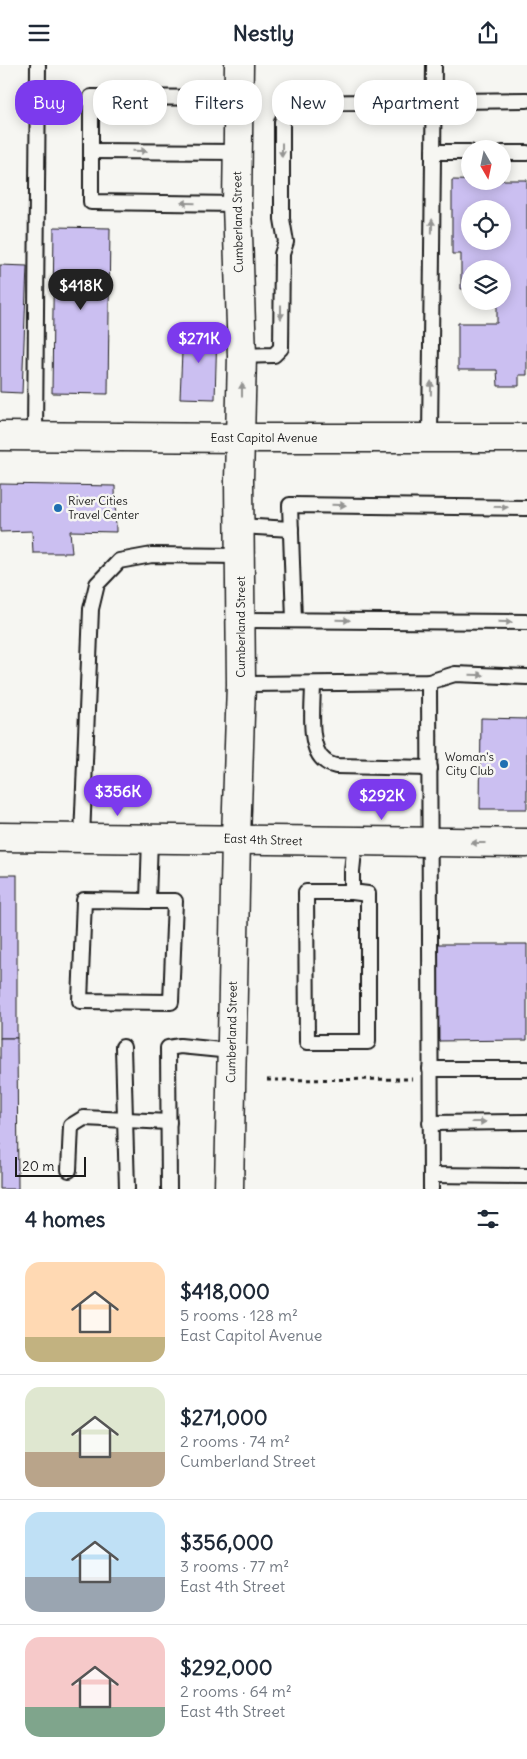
<!DOCTYPE html>
<meta charset="utf-8">
<style>
body{margin:0;font-family:Delius,sans-serif;background:#f2f2f3;color:#1f2937;height:100vh;display:flex;flex-direction:column;font-size:19px;white-space:nowrap}
*{box-sizing:border-box;margin:0}
p{font-size:16px;color:#747a83}
.icon{flex:none;width:28px;height:28px;fill:none;stroke:currentColor;stroke-width:2;stroke-linecap:round;stroke-linejoin:round}
.map{position:relative;height:1124px;overflow:hidden}
.panel{display:flex;flex-direction:column;background:#fff;flex:1}
.panel>*{flex:none}
.banner{position:absolute;left:15px;top:15px;width:498px;height:45px;display:flex;gap:10px}
.needle{width:32px;rotate:171deg}
.controls{position:absolute;left:461px;top:75px;display:grid;gap:10px}
.controls a{display:grid;place-items:center;width:50px;height:50px;border-radius:50%;background:#fff;box-shadow:0 2px 12px #0003;font-size:25px}
.scale{position:absolute;left:15px;bottom:12px;width:71px;box-sizing:border-box;padding-left:5px;border:2px solid #1c1c1c;border-top:0;font-size:14px;line-height:18px;white-space:nowrap;color:#1c1c1c;-webkit-text-stroke:4px #f6f6f2;paint-order:stroke}
.price{position:absolute;translate:-50% -42px;padding:0 11px;border-radius:18px;background:#7c3aed;color:#fff;font-size:16px;line-height:32px;filter:drop-shadow(0 1px 2px #0008)}
.price::after{content:'';position:absolute;left:50%;top:30px;width:15px;height:11px;margin-left:-8px;background:inherit;clip-path:polygon(0 0,100% 0,50% 100%)}
.price.active{background:#222;color:#fff}
ul{padding:0;list-style:none}
li{display:flex;align-items:center;gap:15px;height:125px;padding:0 25px}
li+li{border-top:1px solid #e0e1e3}
li span{display:grid;place-items:center;flex:none;width:140px;height:100px;border-radius:15px;color:#555}
li>.icon{margin-inline-start:auto}
span .icon{width:60px;height:60px;fill:#fffc;stroke-width:1}
li b{font-size:21px}
h2{display:flex;justify-content:space-between;align-items:center;height:60px;padding:0 25px;font-size:21px}
.tag{padding:0 18px;border-radius:20px;background:#fff;box-shadow:0 2px 12px #0003;font-size:18px;line-height:45px}
.tag.active{background:#7c3aed;color:#fff}
header{display:flex;justify-content:space-between;align-items:center;height:65px;padding:0 25px;background:#fff;font-size:22px;font-weight:700}
.map>svg:first-child{display:block}
.building{fill:#cbbff1;stroke:#1c1c1c;fill-rule:evenodd}
.lines{fill:none;stroke-linecap:round;stroke-linejoin:round}
.lane-casing{stroke:#1c1c1c;stroke-width:18}
.street-casing{stroke:#1c1c1c;stroke-width:31}
.primary-casing{stroke:#1c1c1c;stroke-width:31}
.path{stroke:#1c1c1c;stroke-width:3;stroke-dasharray:4 4;stroke-linecap:butt}
.lane{stroke:#f6f6f2;stroke-width:14}
.street{stroke:#f6f6f2;stroke-width:28}
.primary{stroke:#f6f6f2;stroke-width:28}
.oneway{fill:#949492}
.poi-dot{fill:#1f6fb2;stroke:#f6f6f2;stroke-width:2}
.labels{text-anchor:middle;stroke-width:5;stroke-linejoin:round;paint-order:stroke}
.street-label{font-size:12px;fill:#1c1c1c;stroke:#f6f6f2}
.poi-label{font-size:12px;fill:#1c1c1c;stroke:#f6f6f2;text-anchor:start}
</style>
<header><svg class="icon" aria-label="menu" viewBox="0 0 24 24"><path d="M4 6h16M4 12h16M4 18h16"/></svg>Nestly<svg class="icon" aria-label="share" viewBox="0 0 24 24"><path d="M12 15V3M7 8l5-5 5 5M5 13v7h14v-7"/></svg></header>
<div class="map">
<svg width="527" height="1124" viewBox="0 0 527 1124">
<rect width="100%" height="100%" fill="#f6f6f2"/>
<filter id="ink" filterUnits="userSpaceOnUse"><feTurbulence type="fractalNoise" baseFrequency=".02" numOctaves="2"/><feDisplacementMap in="SourceGraphic" scale="10" xChannelSelector="R" yChannelSelector="G"/><feConvolveMatrix kernelMatrix="1 2 1 2 8 2 1 2 1" color-interpolation-filters="sRGB"/></filter>
<g filter="url(#ink)">
<g class="building">
<path d="M452,115L502,116V115H527V310H519V321H498L497,305H458V258H497V236H502V204H470V224H461V189H452ZM470,144H502V176H470Z"/>
<polygon points="54,162 110,163 108,329 52,328"/>
<polygon points="0,200 27,201 22,328 0,327"/>
<polygon points="183,264 217,265 215,334 180,333"/>
<polygon points="0,419 115,421 116,467 70,466 72,488 33,488 32,466 0,467"/>
<polygon points="481,653 527,654 527,744 480,744"/>
<rect x="0" y="810" width="17" height="163"/>
<polygon points="437,879 527,879 527,975 436,976"/>
<polygon points="0,973 17,973 18,1124 0,1124"/>
</g>
<g class="lines">
<defs>
<g id="lane">
<polyline points="91,86 238,87"/>
<polyline points="433,87 470,87"/>
<polyline points="502,88 527,88"/>
<polyline points="237,139 91,137 91,32 239,33"/>
<polyline points="242,291 274,290 281,283 282,189 286,177 282,154 282,57 289,38 527,35"/>
<polyline points="35,371 38,0"/>
<polyline points="430,372 434,0"/>
<polyline points="240,461 291,464"/>
<polyline points="241,555 527,557"/>
<polyline points="294,555 290,440 527,443"/>
<polyline points="429,617 431,1124"/>
<polyline points="241,619 429,617 455,609 527,612"/>
<path d="M313,619C313,639 307,684 325,696C328,699 332,700 336,701L430,703"/>
<polyline points="82,773 91,544 97,519 119,496 152,490 240,491"/>
<polyline points="352,827 368,829 368,977 307,977 306,827 352,827 352,806 355,777"/>
<polyline points="148,836 84,835 80,936 171,937 175,836 148,836 150,773"/>
<polyline points="123,982 127,1124"/>
<polyline points="430,1004 527,1004"/>
<polyline points="430,1058 527,1057"/>
<polyline points="69,1105 71,1061 84,1053 169,1057"/>
<polyline points="431,1110 527,1111"/>
<polyline points="169,1124 168,983 180,981 231,986"/>
</g>
<g id="street">
<polyline points="0,371 241,373"/>
<polyline points="0,772 527,778"/>
</g>
<g id="primary">
<polyline points="241,373 527,373"/>
<polyline points="229,1124 236,774 241,619 239,415 242,291 237,139 239,0"/>
</g>
</defs>
<use href="#lane" class="lane-casing"/>
<use href="#street" class="street-casing"/>
<use href="#primary" class="primary-casing"/>
<polyline class="path" points="267,1015 412,1014"/>
<use href="#lane" class="lane"/>
<use href="#street" class="street"/>
<use href="#primary" class="primary"/>
</g>
<defs><path id="oneway-solid" d="M-6-.8H1V-3.2L6.5 0L1 3.2V.8H-6Z" transform="scale(1.25)"/></defs>
<g class="oneway">
<use href="#oneway-solid" transform="translate(282 85) rotate(90)"/>
<use href="#oneway-solid" transform="translate(140 86) rotate(1)"/>
<use href="#oneway-solid" transform="translate(188 138) rotate(-179)"/>
<use href="#oneway-solid" transform="translate(432 161) rotate(-89)"/>
<use href="#oneway-solid" transform="translate(281 247) rotate(90)"/>
<use href="#oneway-solid" transform="translate(431 323) rotate(-89)"/>
<use href="#oneway-solid" transform="translate(242 325) rotate(-90)"/>
<use href="#oneway-solid" transform="translate(339 440) rotate(1)"/>
<use href="#oneway-solid" transform="translate(501 442) rotate(1)"/>
<use href="#oneway-solid" transform="translate(343 555) rotate(1)"/>
<use href="#oneway-solid" transform="translate(505 557) rotate(1)"/>
<use href="#oneway-solid" transform="translate(477 610) rotate(2)"/>
<use href="#oneway-solid" transform="translate(478 778) rotate(-180)"/>
<use href="#oneway-solid" transform="translate(479 1057)"/>
</g>
</g>
<g class="poi-dot">
<circle cx="58" cy="443" r="5"/>
<circle cx="504" cy="699" r="5"/>
</g>
<g class="labels">
<g class="street-label">
<text transform="translate(238 157) rotate(-91)" y="4">Cumberland Street</text>
<text x="264" y="377">East Capitol Avenue</text>
<text transform="translate(241 562) rotate(-90)" y="4">Cumberland Street</text>
<text transform="translate(263 775) rotate(2)" y="4">East 4th Street</text>
<text transform="translate(232 967) rotate(-89)" y="4">Cumberland Street</text>
</g>
<g class="poi-label">
<text x="68" y="440">River Cities<tspan x="68" dy="14">Travel Center</tspan></text>
<text x="494" y="696" text-anchor="end">Woman's<tspan x="494" dy="14">City Club</tspan></text>
</g>
</g>
</svg>
<div class="controls">
<a><svg class="needle" viewBox="-14 -14 28 28"><path d="M0-13l5 13h-10z" fill="#e53935"/><path d="M0 13l5-13h-10z" fill="#747a83"/></svg></a>
<a><svg class="icon" aria-label="locate" viewBox="0 0 24 24"><circle cx="12" cy="12" r="6"/><path d="M12 2v4M12 18v4M2 12h4M18 12h4"/></svg></a>
<a><svg class="icon" aria-label="layers" viewBox="0 0 24 24"><path d="M12 4l9 5-9 5-9-5zM3 14l9 5 9-5"/></svg></a>
</div>
<div class="scale">20 m</div>
<b class="price active" style="left:81px;top:246px">$418K</b>
<b class="price" style="left:199px;top:299px">$271K</b>
<b class="price" style="left:118px;top:752px">$356K</b>
<b class="price" style="left:382px;top:756px">$292K</b>
<div class="banner">
<a class="tag active">Buy</a>
<a class="tag">Rent</a>
<a class="tag">Filters</a>
<a class="tag">New</a>
<a class="tag">Apartment</a>
</div>
</div>
<section class="panel">
<h2>4 homes<svg class="icon" aria-label="filters" viewBox="0 0 24 24"><path d="M4 7h16M4 17h16"/><circle cx="9" cy="7" r="2"/><circle cx="15" cy="17" r="2"/></svg></h2>
<ul>
<li><span style="background:linear-gradient(#ffd9b3 75%,#c2b280 0)"><svg class="icon" aria-label="home" viewBox="0 0 24 24"><path d="M3 11l9-7 9 7M6 9v11h12V9"/></svg></span><div><b>$418,000</b><p>5 rooms · 128 m²</p><p>East Capitol Avenue</p></div></li>
<li><span style="background:linear-gradient(#dfe7d0 65%,#b9a48a 0)"><svg class="icon" aria-label="home" viewBox="0 0 24 24"><path d="M3 11l9-7 9 7M6 9v11h12V9"/></svg></span><div><b>$271,000</b><p>2 rooms · 74 m²</p><p>Cumberland Street</p></div></li>
<li><span style="background:linear-gradient(#bfe0f5 65%,#9aa5b1 0)"><svg class="icon" aria-label="home" viewBox="0 0 24 24"><path d="M3 11l9-7 9 7M6 9v11h12V9"/></svg></span><div><b>$356,000</b><p>3 rooms · 77 m²</p><p>East 4th Street</p></div></li>
<li><span style="background:linear-gradient(#f6c9c9 70%,#7fa58c 0)"><svg class="icon" aria-label="home" viewBox="0 0 24 24"><path d="M3 11l9-7 9 7M6 9v11h12V9"/></svg></span><div><b>$292,000</b><p>2 rooms · 64 m²</p><p>East 4th Street</p></div></li>
</ul>
</section>
